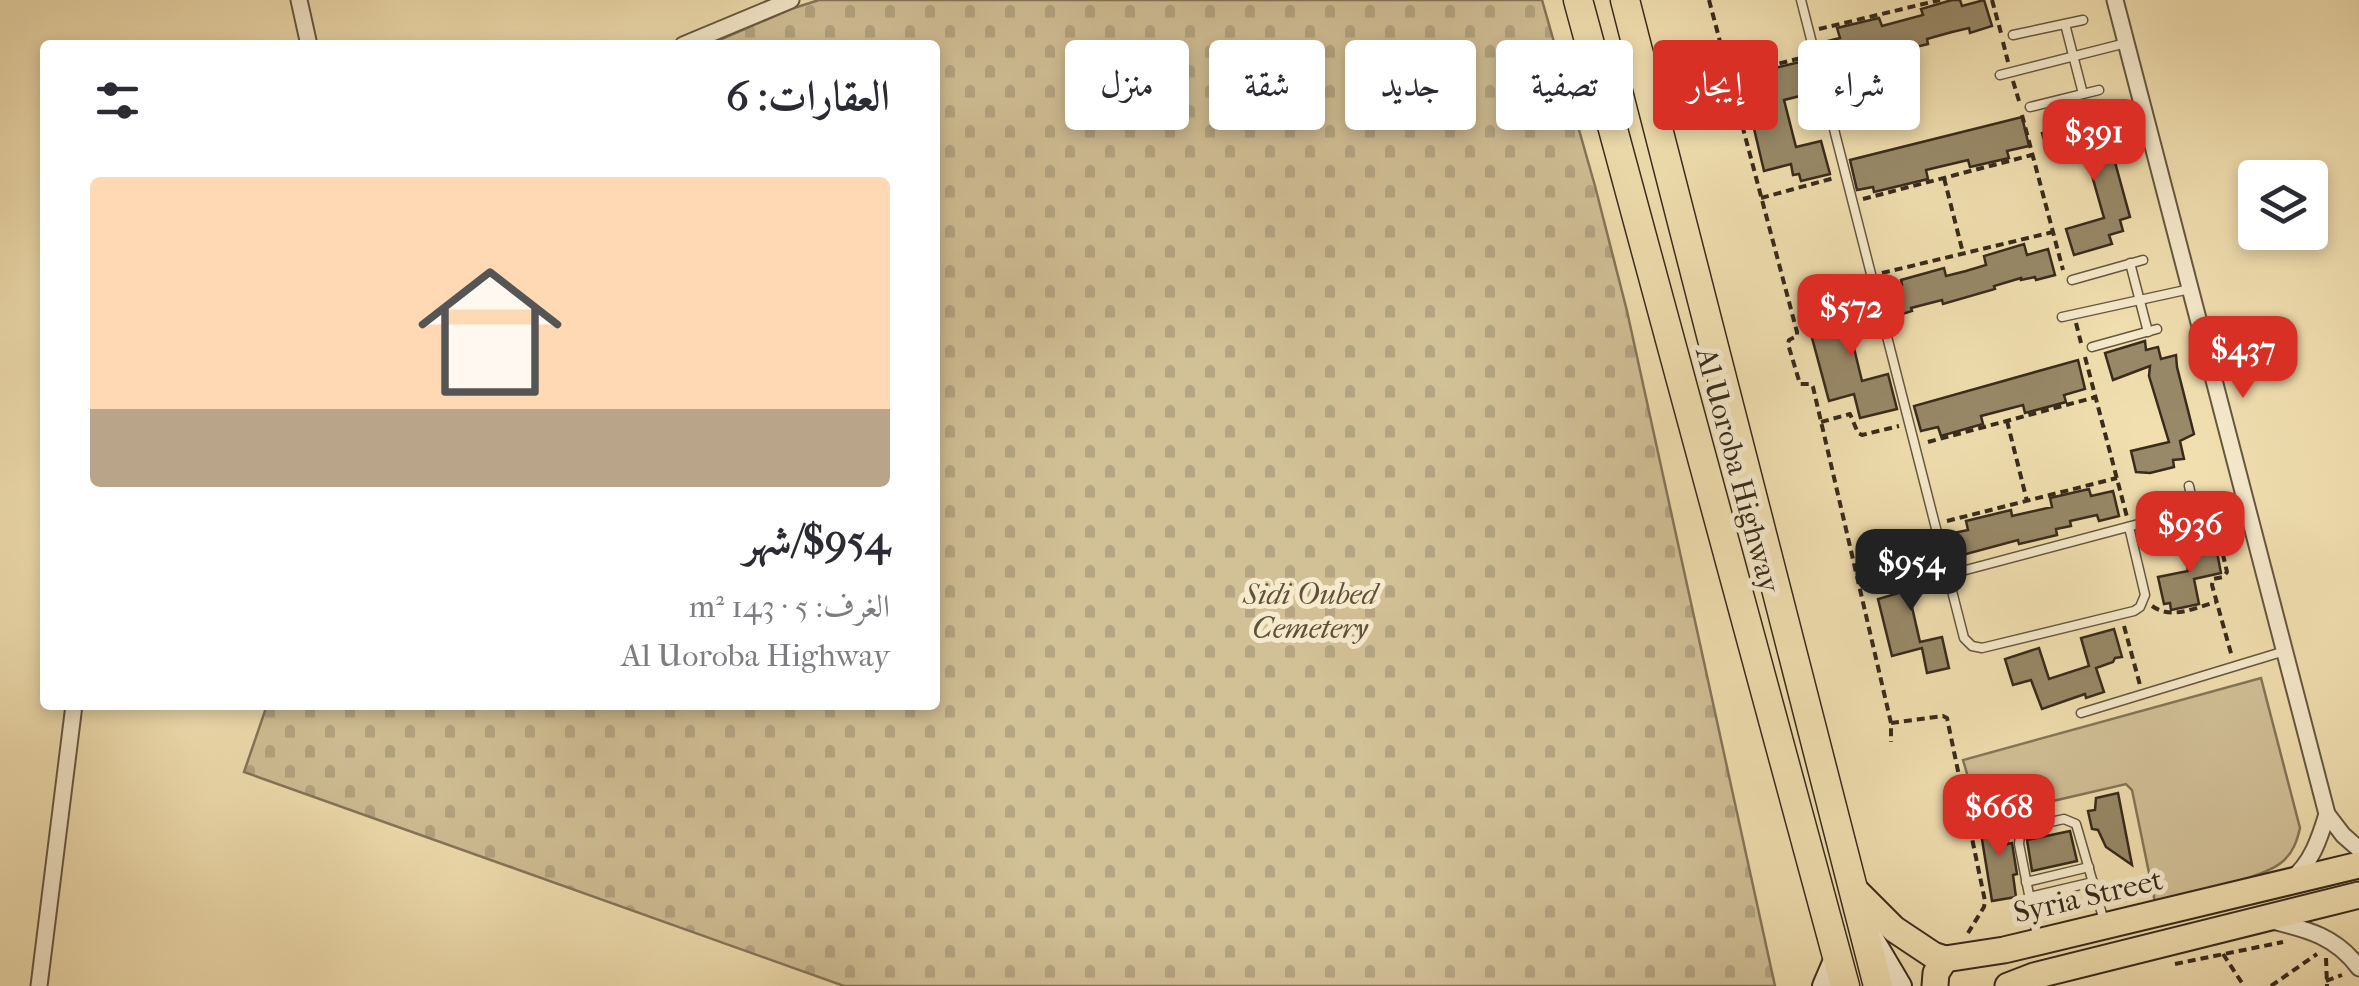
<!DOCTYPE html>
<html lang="ar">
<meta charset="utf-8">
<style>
body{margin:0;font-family:"IM FELL French Canon",Amiri,serif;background:#f2f2f3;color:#2b2b33;direction:rtl;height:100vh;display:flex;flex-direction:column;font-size:38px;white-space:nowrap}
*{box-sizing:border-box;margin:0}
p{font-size:32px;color:#7c7c81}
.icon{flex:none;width:55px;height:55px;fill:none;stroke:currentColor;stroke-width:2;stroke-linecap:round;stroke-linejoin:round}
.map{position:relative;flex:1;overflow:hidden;direction:ltr}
.side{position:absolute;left:40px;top:40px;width:900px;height:670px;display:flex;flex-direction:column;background:#fff;border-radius:10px;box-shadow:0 5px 15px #0003;direction:rtl}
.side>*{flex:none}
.top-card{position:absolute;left:970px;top:40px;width:950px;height:90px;direction:rtl;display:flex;gap:20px}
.controls{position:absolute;left:2238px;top:160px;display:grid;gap:20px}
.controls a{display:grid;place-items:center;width:90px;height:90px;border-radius:10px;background:#fff;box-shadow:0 5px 15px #0003;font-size:50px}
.price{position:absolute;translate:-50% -85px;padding:0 22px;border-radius:20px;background:#d93025;color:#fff;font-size:32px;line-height:65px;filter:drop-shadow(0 2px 5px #0008)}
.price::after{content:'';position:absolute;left:50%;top:60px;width:30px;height:22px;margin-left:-15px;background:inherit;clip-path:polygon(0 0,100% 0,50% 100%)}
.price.current{background:#222;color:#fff}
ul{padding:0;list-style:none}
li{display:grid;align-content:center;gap:20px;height:530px;padding:0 50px}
li span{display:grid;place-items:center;height:310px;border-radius:10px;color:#555}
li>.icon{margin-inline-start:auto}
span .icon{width:180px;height:180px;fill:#fffc;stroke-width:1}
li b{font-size:42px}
h2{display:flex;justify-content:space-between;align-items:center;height:120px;padding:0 50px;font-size:42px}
.tag{padding:0 35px;border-radius:10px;background:#fff;box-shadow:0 5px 15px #0003;font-size:35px;line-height:90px}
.tag.current{background:#d93025;color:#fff}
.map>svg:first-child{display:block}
.green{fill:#d2c097;stroke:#857659;stroke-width:2.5}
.cemetery{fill:url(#cemetery-stones);stroke:#857659;stroke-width:2.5}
.building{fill:#988968;stroke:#382b1b;stroke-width:2.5}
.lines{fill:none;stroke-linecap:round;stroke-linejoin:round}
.lane-casing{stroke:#665840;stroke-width:11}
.street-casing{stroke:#665840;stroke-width:19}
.secondary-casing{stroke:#382b1b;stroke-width:26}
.primary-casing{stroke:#382b1b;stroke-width:29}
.highway-casing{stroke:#382b1b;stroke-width:31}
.path{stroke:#382b1b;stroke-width:4;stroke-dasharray:8 5;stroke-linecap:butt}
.lane{stroke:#f6eacc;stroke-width:8}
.street{stroke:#f6eacc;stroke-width:15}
.secondary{stroke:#f6eacc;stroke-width:22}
.primary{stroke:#f1dfb0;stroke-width:25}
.highway{stroke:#f1dfb0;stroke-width:28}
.labels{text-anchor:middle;stroke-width:10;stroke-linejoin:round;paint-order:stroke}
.street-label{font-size:30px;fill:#382b1b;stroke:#f6eacc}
.park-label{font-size:30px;font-style:italic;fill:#5e503a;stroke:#f6eacc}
</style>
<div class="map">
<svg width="2359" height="986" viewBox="0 0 2359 986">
<defs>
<pattern id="cemetery-stones" width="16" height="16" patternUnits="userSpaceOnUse" patternTransform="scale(2.5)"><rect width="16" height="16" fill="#d2c097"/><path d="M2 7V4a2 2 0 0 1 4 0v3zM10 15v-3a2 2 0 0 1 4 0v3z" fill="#b5a582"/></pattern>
</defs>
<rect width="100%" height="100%" fill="#f1dfb0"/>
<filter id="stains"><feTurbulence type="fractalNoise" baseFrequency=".002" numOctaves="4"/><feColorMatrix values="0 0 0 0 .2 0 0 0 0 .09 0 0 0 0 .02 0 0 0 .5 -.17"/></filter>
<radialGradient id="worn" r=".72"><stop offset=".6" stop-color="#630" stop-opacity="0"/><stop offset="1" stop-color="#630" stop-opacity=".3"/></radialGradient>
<path class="green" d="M2261,678L2300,828C2297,841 2293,853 2282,862C2263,879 2184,895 2155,902L2132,790L2126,784L1980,818L1963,760Z"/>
<polygon class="cemetery" points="819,0 1542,0 1595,186 1627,311 1775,986 844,986 244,772 267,705 935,705 935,45 708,45 791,9"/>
<g class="building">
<polygon points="1952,0 1960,0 1962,6 1984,0 1992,26 1970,33 1969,28 1952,32 1927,39 1928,44 1891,53 1890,49 1847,61 1848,64 1826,69 1820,43 1840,38 1837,28 1879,18 1882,26 1923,15 1921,9"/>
<polygon points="1808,60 1812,73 1803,75 1808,94 1784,100 1796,147 1821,141 1830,174 1801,181 1799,174 1793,175 1791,164 1764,171 1747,99 1772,93 1767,70"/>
<polygon points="2022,117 2029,146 2007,151 2009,158 1970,167 1968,160 1926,170 1928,179 1874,192 1873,187 1857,190 1850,160"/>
<polygon points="2093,118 2098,136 2107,133 2130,217 2120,220 2123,231 2109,235 2112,244 2074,255 2066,229 2104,218 2083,144 2048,154 2042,133"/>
<polygon points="2024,244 2027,255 2048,249 2055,275 2036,280 2035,277 2021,280 2021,278 1994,286 1995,289 1943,304 1942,300 1911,308 1912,311 1890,318 1883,291 1902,285 1901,280 1944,268 1946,276 1966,271 1986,265 1984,256"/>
<polygon points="1865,295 1869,295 1877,329 1851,336 1862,381 1888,374 1897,409 1860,418 1854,394 1829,401 1811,334 1836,327 1830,304"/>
<polygon points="2145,341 2146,350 2158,347 2161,359 2176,355 2177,367 2194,434 2180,441 2184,459 2173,460 2174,467 2150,473 2136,472 2131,451 2169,442 2149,376 2150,366 2113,380 2105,353"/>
<polygon points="2078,360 2085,389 2064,395 2066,402 2025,413 2023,405 1981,416 1983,424 1941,436 1938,427 1921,431 1914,406"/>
<polygon points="2089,489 2091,496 2113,491 2119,516 2099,521 2097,515 2070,521 2071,526 2056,529 2057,535 2019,544 2018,540 1955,557 1949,534 1968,530 1966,521 2011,510 2012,516 2052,507 2050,498"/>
<polygon points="2210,540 2212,548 2216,547 2221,573 2194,579 2199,604 2171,610 2170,603 2164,604 2158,577 2188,571 2183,546"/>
<polygon points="1926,554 1934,588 1909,594 1920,642 1942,637 1949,668 1927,673 1922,648 1892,656 1878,599 1899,593 1892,563"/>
<polygon points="2114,629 2122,657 2115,658 2113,662 2096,668 2104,692 2086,698 2085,694 2042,709 2031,680 2013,685 2005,659 2039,648 2049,679 2089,666 2081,638"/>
<polygon points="2118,793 2132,865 2106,847 2098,830 2092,829 2088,811 2095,810 2096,798"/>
<polygon points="2003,816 2008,844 2012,843 2017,874 2013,875 2016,897 1992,901 1979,821"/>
<polygon points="2070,831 2077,861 2032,871 2027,840"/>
</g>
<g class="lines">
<defs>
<g id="lane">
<polyline points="1801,0 1964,638 1972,646 1982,648 2134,611 2140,607 2145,595 2129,527"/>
<polyline points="2065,24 2083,94"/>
<polyline points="2013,35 2083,20"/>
<polyline points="2000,75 2126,43"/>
<polyline points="2030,107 2099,90"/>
<polyline points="2130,263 2148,332"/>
<polyline points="2072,280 2143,260"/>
<polyline points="2062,317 2190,289"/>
<polyline points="2092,347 2157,329"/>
<polyline points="2189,486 2194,509"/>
<polyline points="1947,575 2244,496"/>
<polyline points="2081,713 2285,651"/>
<polyline points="2026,882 2089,867"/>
<polyline points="2029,897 2093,882"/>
<polyline points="2038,940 2019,844 2020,834 2028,827 2064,819 2076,824 2104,921"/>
</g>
<g id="street">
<polyline points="299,0 309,45"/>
<polyline points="2115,0 2327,814 2343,835 2359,849"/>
<polyline points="683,45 791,0"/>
<path d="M2291,879C2311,865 2320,837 2327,814"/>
<path d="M2272,921C2307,929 2337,937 2359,968"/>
<polyline points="39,986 74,705"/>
</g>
<g id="secondary">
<polyline points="1871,937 1900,986"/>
<polyline points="1824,986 1836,958"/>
</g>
<g id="primary">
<polyline points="1853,888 1894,929 1933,955 1945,959 2004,950 2359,865"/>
<polyline points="1935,986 1936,973 1945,959"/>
<polyline points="2008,986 2034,976 2359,895"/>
</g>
<g id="highway">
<polyline points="1578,0 1845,986"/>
<polyline points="1625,0 1878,986"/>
</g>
</defs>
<use href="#lane" class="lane-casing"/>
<use href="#street" class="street-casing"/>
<use href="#secondary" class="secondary-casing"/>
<use href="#primary" class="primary-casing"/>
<use href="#highway" class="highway-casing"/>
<g class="path">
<polyline points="1709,0 1797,332 1797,336 1789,340 1788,344 1800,384 1811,384 1813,387 1891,723 1891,742"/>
<polyline points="1992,0 2001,33"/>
<polyline points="1819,29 1940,0"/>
<polyline points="2003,42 2008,62"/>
<polyline points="1729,76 1805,57"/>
<polyline points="2013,81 2019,101"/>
<polyline points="2022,115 2063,270"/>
<polyline points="1944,178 1963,253"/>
<polyline points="1761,198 1834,178"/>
<polyline points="1863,199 2032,155"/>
<polyline points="1882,273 2053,232"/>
<polyline points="2076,323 2081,343"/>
<polyline points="2085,357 2127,517"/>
<polyline points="2007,421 2027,501"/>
<polyline points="1821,422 1850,414 1858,433 1862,435 1899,426"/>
<polyline points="1928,442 2096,397"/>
<polyline points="2214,516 2227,572 2223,577 2213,579 2212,585 2232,657"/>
<polyline points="1947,521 2117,478"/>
<path d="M2152,606C2172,620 2194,608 2216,602"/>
<polyline points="2124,626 2140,685"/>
<polyline points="1891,723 1943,716 1947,718 1985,901 1984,907 1968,933"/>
<polyline points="2223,954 2244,986"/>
<polyline points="2326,958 2327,986"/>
<polyline points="2175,964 2283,942"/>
<polyline points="2326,981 2342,975"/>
<polyline points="2271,986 2317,954"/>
</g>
<use href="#lane" class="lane"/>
<use href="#street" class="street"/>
<use href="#secondary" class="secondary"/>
<use href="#primary" class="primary"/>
<use href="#highway" class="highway"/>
</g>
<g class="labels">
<g class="street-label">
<text transform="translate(1738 470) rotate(75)" y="10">Al Uoroba Highway</text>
<text transform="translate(2088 896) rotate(-13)" y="10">Syria Street</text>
</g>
<g class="park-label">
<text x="1310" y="604">Sidi Oubed<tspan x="1310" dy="34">Cemetery</tspan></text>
</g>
</g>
<rect width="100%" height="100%" filter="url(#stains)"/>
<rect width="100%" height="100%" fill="url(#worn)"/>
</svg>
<div class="controls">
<a><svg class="icon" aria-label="layers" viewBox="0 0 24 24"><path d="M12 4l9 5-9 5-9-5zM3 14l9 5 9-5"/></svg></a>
</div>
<b class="price" style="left:2094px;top:184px">$391</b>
<b class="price" style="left:1851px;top:359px">$572</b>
<b class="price" style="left:2243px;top:401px">$437</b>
<b class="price" style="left:2190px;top:576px">$936</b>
<b class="price current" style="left:1911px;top:614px">$954</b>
<b class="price" style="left:1999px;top:859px">$668</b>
<div class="top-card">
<a class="tag">شراء</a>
<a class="tag current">إيجار</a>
<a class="tag">تصفية</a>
<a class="tag">جديد</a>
<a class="tag">شقة</a>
<a class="tag">منزل</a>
</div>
<section class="side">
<h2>العقارات: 6<svg class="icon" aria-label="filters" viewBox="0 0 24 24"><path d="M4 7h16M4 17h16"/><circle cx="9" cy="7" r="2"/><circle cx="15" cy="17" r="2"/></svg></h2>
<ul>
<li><span style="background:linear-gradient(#ffd9b3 75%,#b9a48a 0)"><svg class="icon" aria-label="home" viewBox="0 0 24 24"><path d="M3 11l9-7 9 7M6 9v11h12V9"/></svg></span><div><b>$954/شهر</b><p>الغرف: 5 · 143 m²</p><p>Al Uoroba Highway</p></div></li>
</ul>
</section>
</div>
